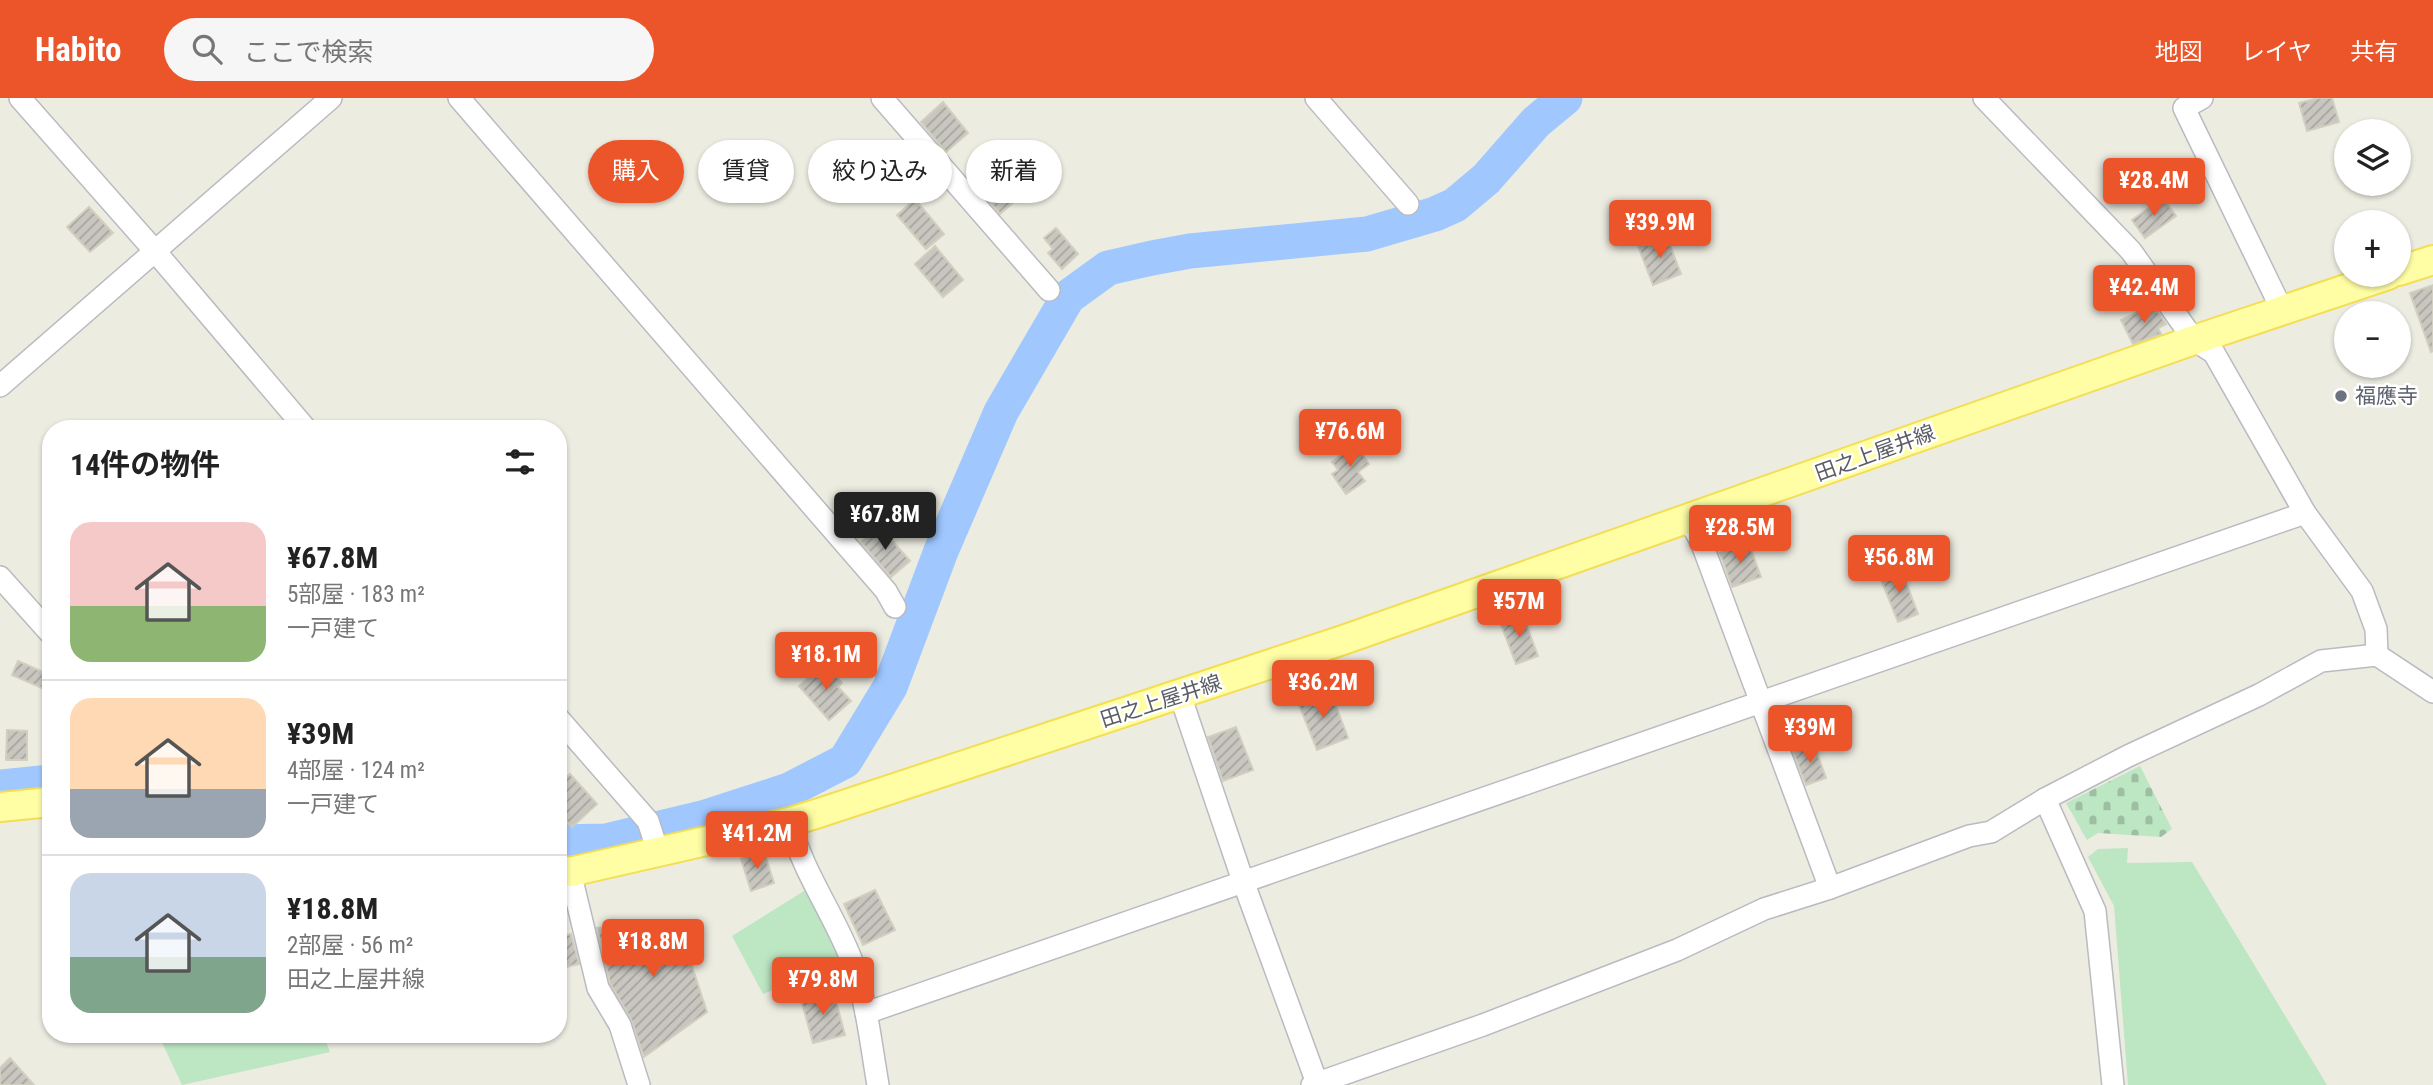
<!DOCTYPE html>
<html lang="ja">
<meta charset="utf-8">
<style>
body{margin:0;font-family:"Roboto Condensed","Noto Sans JP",sans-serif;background:#f6f6f6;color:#222;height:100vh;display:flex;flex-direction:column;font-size:26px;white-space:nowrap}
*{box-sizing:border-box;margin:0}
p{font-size:23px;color:#767676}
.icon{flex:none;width:38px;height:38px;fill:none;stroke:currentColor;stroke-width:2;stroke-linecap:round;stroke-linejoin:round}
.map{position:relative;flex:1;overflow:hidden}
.panel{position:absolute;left:42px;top:322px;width:525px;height:623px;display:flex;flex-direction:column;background:#fff;border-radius:28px;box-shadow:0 2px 5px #0004}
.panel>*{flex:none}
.hud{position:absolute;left:588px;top:42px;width:665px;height:63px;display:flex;gap:14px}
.buttons{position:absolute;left:2334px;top:21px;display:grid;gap:14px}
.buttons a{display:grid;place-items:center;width:77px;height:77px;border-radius:50%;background:#fff;box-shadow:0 2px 5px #0004;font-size:35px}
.price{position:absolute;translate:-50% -60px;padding:0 16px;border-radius:7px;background:#ec5529;color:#fff;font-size:23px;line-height:46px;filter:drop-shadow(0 2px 4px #0008)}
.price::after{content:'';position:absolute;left:50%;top:42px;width:21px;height:16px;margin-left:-10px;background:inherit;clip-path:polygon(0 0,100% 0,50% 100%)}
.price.current{background:#222;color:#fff}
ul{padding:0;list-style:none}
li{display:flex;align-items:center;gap:21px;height:175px;padding:0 28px}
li+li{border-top:2px solid #e0e0e0}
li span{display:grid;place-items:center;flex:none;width:196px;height:140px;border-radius:21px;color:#555}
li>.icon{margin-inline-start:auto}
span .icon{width:84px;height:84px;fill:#fffc;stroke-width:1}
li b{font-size:30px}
h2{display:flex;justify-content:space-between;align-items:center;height:84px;padding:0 28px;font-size:30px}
.pill{padding:0 24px;border-radius:32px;background:#fff;box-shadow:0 2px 5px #0004;font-size:24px;line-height:63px}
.pill.current{background:#ec5529;color:#fff}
header{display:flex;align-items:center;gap:42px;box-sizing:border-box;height:98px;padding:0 35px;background:#ec5529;color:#fff}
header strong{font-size:33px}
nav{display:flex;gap:38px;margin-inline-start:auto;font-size:24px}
.search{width:490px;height:63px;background:#f6f6f6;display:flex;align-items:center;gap:18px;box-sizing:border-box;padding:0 24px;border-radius:38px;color:#767676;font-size:26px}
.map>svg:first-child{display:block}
.grass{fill:#bde6c3}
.cemetery{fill:url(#cemetery-stones)}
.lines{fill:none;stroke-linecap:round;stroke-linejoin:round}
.river{stroke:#a0c8ff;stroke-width:35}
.building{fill:url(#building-hatch);stroke:#d2cfc0;stroke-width:2}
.minor-casing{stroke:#b9bbc1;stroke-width:24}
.major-casing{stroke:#f3de54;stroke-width:32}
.minor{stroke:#fff;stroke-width:21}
.major{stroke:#fffea5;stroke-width:28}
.worship-dot{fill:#6b7280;stroke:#fff;stroke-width:2.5}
.labels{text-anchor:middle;stroke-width:5;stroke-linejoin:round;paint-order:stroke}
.worship-label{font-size:21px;fill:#5b616d;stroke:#fff;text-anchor:start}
.street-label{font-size:21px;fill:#5a5d63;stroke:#fff}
</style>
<header>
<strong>Habito</strong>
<div class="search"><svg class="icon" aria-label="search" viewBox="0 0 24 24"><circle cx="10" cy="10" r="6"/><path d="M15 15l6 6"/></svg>ここで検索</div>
<nav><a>地図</a><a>レイヤ</a><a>共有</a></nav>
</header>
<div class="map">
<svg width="2433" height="987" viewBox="0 0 2433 987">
<defs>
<pattern id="cemetery-stones" width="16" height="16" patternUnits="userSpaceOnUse" patternTransform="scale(1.75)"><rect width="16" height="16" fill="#bde6c3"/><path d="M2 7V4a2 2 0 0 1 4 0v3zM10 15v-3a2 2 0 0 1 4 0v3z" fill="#9dbea2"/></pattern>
<pattern id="building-hatch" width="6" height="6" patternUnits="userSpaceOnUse" patternTransform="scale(1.75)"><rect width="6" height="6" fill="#c8c6bf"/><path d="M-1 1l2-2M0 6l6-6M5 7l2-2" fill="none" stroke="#a5a49f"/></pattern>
</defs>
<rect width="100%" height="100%" fill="#edece1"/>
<g class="grass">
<polygon points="2128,750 2127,765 2192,764 2327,987 2128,987 2114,808 2088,759 2098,751"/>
<polygon points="812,788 846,863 763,896 732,838"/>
<polygon points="158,936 323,936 330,954 182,987"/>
</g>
<polygon class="cemetery" points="2140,668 2172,731 2161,739 2098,735 2087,742 2066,705"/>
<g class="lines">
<g class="river">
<polyline points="0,689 51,684"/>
<polyline points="558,744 606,743 706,719 789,692 845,663 890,589 941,453 1001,314 1068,199 1108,170 1152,160 1190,153 1367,136 1435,116 1455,107 1486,81 1536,24 1565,0"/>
</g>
</g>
<g class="building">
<polygon points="2318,0 2332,0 2339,24 2307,33 2299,5"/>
<polygon points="943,4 968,35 946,54 921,24"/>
<polygon points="1000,87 1014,104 1000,116 986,99"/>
<polygon points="2163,100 2176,118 2145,140 2132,122"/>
<polygon points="915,101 944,136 926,151 897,117"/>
<polygon points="89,109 113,135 90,154 67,129"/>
<polygon points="1056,130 1078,156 1062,171 1048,155 1053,151 1044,140"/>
<polygon points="1666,137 1681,176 1653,187 1638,148"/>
<polygon points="935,148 963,182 943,199 915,166"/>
<polygon points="2433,187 2433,253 2431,254 2410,195"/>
<polygon points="2153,207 2166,226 2158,230 2161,236 2133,246 2121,222"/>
<polygon points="1356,347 1369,366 1358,374 1365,383 1346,396 1332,376 1338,372 1332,364"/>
<polygon points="879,428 910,463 891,479 861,444"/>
<polygon points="1749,446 1761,479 1732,489 1720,455"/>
<polygon points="1901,471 1918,516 1898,524 1880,479"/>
<polygon points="1522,515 1538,558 1516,566 1500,524"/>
<polygon points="18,563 50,577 44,591 12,577"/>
<polygon points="825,565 842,585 838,589 851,603 829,622 799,588"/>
<polygon points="1330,592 1348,640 1317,652 1298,604"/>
<polygon points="1236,629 1253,672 1223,683 1208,639"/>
<polygon points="7,632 27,633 27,662 6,662"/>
<polygon points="1814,647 1826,680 1806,687 1793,654"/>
<polygon points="570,676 597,706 572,729 558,714 558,687"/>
<polygon points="764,754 774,785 751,793 741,761"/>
<polygon points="875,792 895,832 863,847 844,806"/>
<polygon points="677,822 707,914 644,959 631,921 610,885 597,830"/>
<polygon points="571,836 579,866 558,871 558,839"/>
<polygon points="833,892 845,937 813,945 801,901"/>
<polygon points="10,960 34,987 0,987 0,970"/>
</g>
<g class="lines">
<defs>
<g id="minor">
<polyline points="20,0 154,152 306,331"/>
<polyline points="459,0 886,493 895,509"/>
<polyline points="882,0 1049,192"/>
<polyline points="1316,0 1408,106"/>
<polyline points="1984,0 2131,153 2194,242 2214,255 2305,415 2362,493 2376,531 2377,557"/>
<polyline points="2202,0 2184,10 2282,212"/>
<polyline points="0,288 331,0"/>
<polyline points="1689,421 1702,446 1830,790"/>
<polyline points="0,479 51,536"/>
<polyline points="1180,597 1243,783 1317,985"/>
<polyline points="558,620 648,723 658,754"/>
<polyline points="2045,701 2095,813 2113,987"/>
<path d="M790,724C801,772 836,819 853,866C867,905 871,947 878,987"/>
<polyline points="570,774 598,890 620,927 639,987"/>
<polyline points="866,915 2305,415"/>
<polyline points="1312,987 1483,927 1677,852 1764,811 1830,790 1969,738 1991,734 2045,701 2128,658 2259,597 2321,563 2377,557 2433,594"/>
</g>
<g id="major">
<polyline points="2399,173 2433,162"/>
<polyline points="0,709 51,704"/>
<polyline points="558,771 570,774 790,724 819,715 1343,542 2194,242 2388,177"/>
</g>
</defs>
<use href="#minor" class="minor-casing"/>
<use href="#major" class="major-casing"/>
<use href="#minor" class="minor"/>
<use href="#major" class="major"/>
</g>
<circle class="worship-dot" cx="2341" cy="298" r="7"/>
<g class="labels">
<g class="worship-label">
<text x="2355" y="305">福應寺</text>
</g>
<g class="street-label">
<text transform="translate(1875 355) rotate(-20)" y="7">田之上屋井線</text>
<text transform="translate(1161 603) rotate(-18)" y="7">田之上屋井線</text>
</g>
</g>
</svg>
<div class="buttons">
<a><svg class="icon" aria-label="layers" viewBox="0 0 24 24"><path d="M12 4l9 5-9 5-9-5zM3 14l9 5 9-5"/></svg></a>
<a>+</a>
<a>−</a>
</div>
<b class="price" style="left:2154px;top:120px">¥28.4M</b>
<b class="price" style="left:1660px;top:162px">¥39.9M</b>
<b class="price" style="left:2144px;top:227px">¥42.4M</b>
<b class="price" style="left:1350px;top:371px">¥76.6M</b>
<b class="price current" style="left:885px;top:454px">¥67.8M</b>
<b class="price" style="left:1740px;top:467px">¥28.5M</b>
<b class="price" style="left:1899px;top:497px">¥56.8M</b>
<b class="price" style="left:1519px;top:541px">¥57M</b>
<b class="price" style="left:826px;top:594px">¥18.1M</b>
<b class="price" style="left:1323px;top:622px">¥36.2M</b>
<b class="price" style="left:1810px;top:667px">¥39M</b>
<b class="price" style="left:757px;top:773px">¥41.2M</b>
<b class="price" style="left:653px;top:881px">¥18.8M</b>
<b class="price" style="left:823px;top:919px">¥79.8M</b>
<div class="hud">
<a class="pill current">購入</a>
<a class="pill">賃貸</a>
<a class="pill">絞り込み</a>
<a class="pill">新着</a>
</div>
<section class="panel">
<h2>14件の物件<svg class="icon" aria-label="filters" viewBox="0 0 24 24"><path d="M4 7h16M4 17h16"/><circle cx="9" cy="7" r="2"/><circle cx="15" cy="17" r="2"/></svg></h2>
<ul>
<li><span style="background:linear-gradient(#f6c9c9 60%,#8fb573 0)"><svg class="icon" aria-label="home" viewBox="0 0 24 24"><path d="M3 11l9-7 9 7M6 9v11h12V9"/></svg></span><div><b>¥67.8M</b><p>5部屋 · 183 m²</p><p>一戸建て</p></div></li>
<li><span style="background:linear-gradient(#ffd9b3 65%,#9aa5b1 0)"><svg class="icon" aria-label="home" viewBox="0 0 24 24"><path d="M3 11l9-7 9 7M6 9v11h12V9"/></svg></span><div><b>¥39M</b><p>4部屋 · 124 m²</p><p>一戸建て</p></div></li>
<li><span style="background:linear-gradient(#c9d6e8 60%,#7fa58c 0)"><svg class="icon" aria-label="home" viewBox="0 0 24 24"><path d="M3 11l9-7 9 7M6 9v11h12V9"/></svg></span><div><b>¥18.8M</b><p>2部屋 · 56 m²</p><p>田之上屋井線</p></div></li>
</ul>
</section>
</div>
